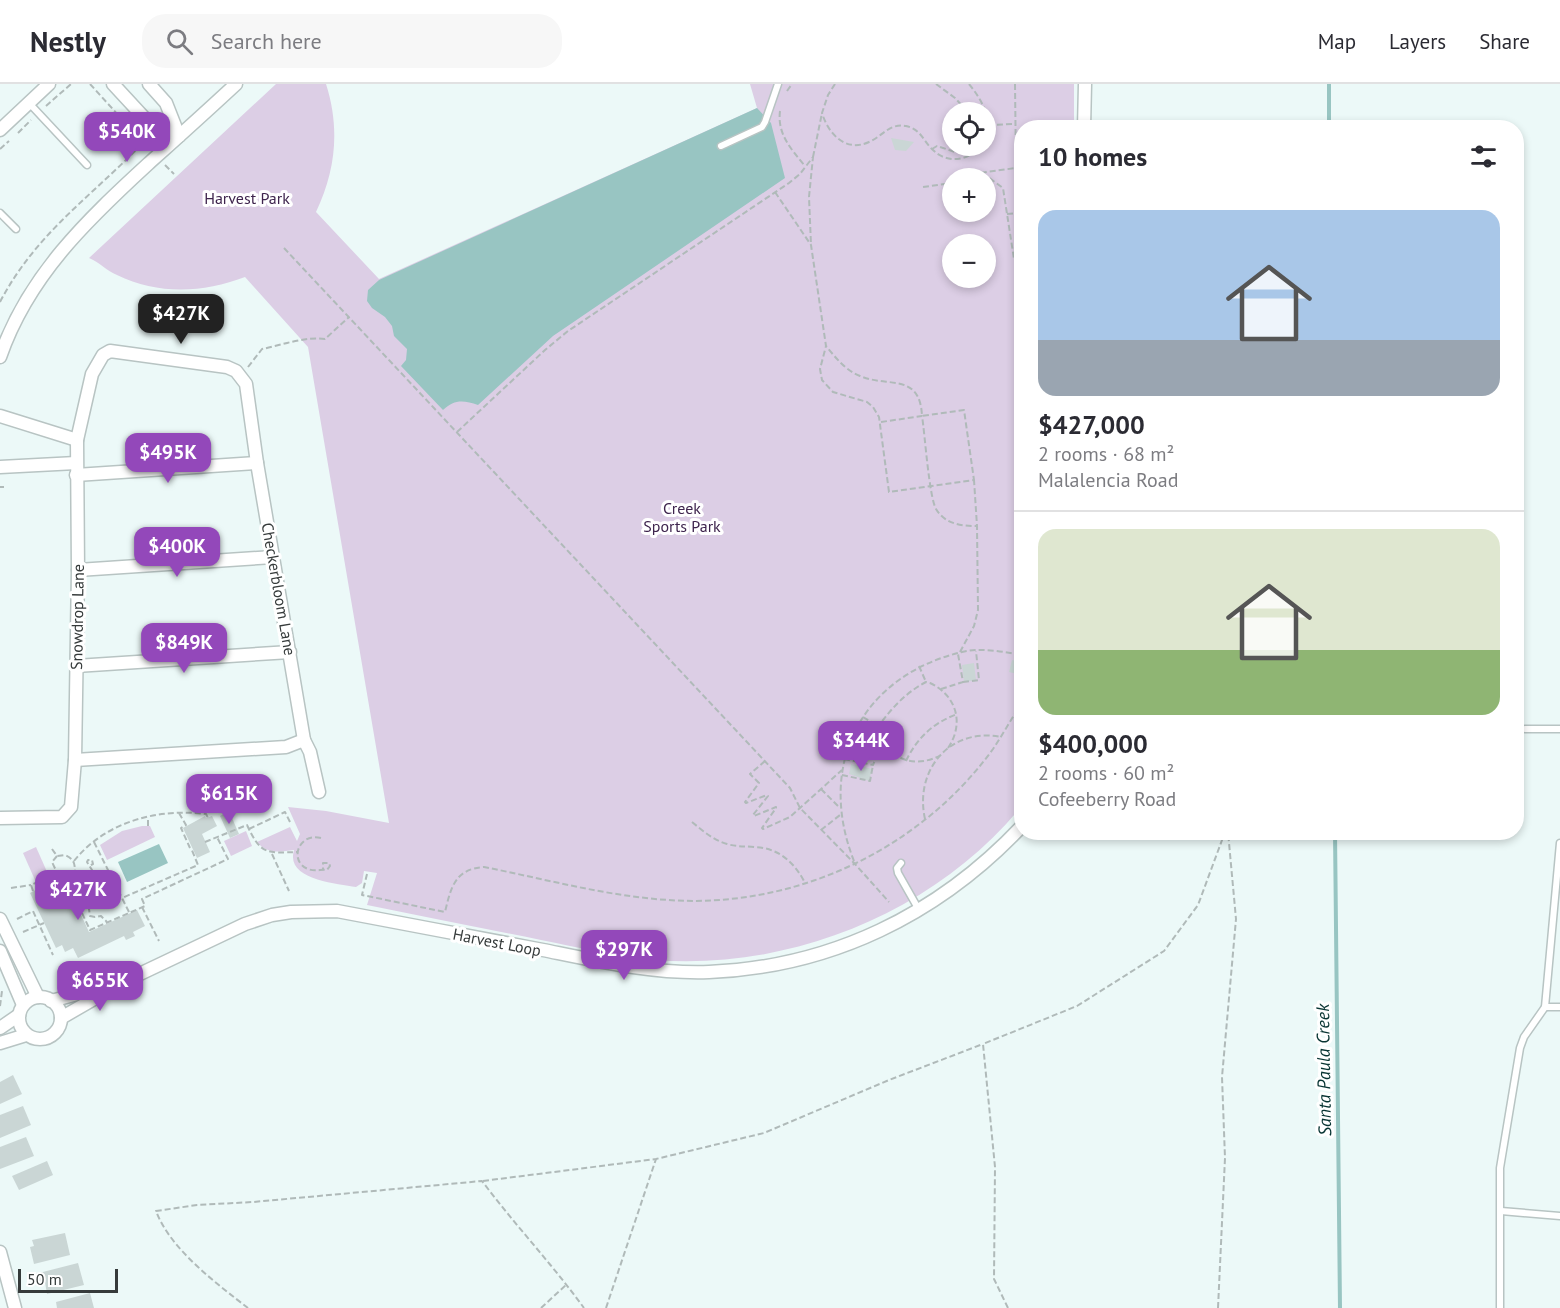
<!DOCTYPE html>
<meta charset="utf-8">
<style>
body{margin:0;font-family:"PT Sans",sans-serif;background:#f7f7f7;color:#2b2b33;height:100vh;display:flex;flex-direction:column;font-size:22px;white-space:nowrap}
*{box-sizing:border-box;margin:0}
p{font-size:20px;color:#7c7c81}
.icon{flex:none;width:33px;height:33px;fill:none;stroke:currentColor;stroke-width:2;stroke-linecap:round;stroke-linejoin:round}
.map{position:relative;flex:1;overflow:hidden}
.sheet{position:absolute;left:1014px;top:36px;width:510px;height:720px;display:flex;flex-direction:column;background:#fff;border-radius:24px;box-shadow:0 3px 9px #0003}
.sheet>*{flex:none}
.controls{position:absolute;left:942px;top:18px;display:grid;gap:12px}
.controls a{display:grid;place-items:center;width:54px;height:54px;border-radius:50%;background:#fff;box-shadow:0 3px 9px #0003;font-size:30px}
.scale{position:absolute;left:18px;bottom:15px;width:100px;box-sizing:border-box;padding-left:6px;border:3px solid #363b3b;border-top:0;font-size:16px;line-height:21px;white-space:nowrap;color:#363b3b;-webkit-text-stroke:4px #fff;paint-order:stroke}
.price{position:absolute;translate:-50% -51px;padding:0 14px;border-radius:12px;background:#9348ba;color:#fff;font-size:20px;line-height:39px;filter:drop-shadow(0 2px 3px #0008)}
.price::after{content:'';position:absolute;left:50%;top:36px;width:18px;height:14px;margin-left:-9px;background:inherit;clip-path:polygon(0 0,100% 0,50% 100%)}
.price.active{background:#222;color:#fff}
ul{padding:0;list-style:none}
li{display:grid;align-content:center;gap:12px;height:318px;padding:0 24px}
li+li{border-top:2px solid #e1e1e2}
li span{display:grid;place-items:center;height:186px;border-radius:18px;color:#555}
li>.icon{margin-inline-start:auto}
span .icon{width:108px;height:108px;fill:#fffc;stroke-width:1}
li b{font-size:26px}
h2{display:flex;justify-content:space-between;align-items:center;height:72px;padding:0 24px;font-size:26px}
header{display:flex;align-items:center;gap:36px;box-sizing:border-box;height:84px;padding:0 30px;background:#fff;border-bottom:2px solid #e1e1e2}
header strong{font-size:28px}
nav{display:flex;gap:33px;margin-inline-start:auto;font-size:21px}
.search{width:420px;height:54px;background:#f7f7f7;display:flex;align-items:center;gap:15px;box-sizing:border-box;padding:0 21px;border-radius:24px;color:#7c7c81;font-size:22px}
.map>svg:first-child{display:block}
.green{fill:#dccee5;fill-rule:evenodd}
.water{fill:#98c5c2}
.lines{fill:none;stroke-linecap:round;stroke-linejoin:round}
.stream{stroke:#98c5c2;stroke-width:4}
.building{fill:#cad6d5}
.lane-casing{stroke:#b8c4c3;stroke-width:9}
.street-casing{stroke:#b8c4c3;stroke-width:15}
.path{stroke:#b0bab9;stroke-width:2;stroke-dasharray:6 3;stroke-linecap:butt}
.lane{stroke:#fff;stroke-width:6}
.street{stroke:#fff;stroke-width:12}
.labels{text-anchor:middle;stroke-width:6;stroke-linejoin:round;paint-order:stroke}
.park-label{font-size:16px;fill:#3e244d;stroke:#fff}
.street-label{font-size:16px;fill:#363b3b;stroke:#fff}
.water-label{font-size:18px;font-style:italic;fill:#073432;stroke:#fff}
</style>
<header>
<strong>Nestly</strong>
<div class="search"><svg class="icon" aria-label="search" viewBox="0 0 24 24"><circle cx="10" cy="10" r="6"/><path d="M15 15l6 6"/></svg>Search here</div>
<nav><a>Map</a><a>Layers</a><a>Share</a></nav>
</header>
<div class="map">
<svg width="1560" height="1224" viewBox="0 0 1560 1224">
<rect width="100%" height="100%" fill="#ecf9f8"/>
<g class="green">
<path d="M276,0H326C340,44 336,86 316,128L379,195L757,24L750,0H1074V43L1022,44L1021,723C934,829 790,887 653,876C615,873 578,863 541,856C483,844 425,833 367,821L377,789L364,787L362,799L356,803C336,799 285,796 294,766C279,768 267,770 257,758L290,743L297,757L300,750L288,723L326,727L389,739L308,263L245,193C203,209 158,211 117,191C107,187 99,178 89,174ZM952,28H986V62H952ZM952,94H986V128H952ZM952,160H986V194H952Z"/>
<polygon points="142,742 150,742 155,753 107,776 100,761 122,747"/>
<polygon points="246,747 252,762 231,772 224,757"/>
<polygon points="36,763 48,790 35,796 23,769"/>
</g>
<g class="water">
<path d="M757,24L771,39L785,94L553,252L478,321C464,316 454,315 443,326L401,282L406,276L407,265L394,252L392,242L385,233L372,224L367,217L368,206L379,196Z"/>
<polygon points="159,760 168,779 127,798 118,778"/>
</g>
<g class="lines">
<g class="stream">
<polyline points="1329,0 1329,44"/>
<polyline points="1335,748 1340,1224"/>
</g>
</g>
<g class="building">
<polygon points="891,54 914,58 906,67 895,66"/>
<polygon points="1012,576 1022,578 1022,591 1009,588"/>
<polygon points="974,579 976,596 964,598 962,581"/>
<polygon points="851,680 872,685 869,697 849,690"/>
<polygon points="229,727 239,750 230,754 220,732"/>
<polygon points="205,732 206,734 212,732 217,742 202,750 210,768 197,774 183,744"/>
<polygon points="64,794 89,848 137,826 145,842 133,848 135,852 126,856 124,852 78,874 73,864 65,868 62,861 56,864 30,809 56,795 57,797"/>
<polygon points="13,991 22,1010 0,1020 0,998"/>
<polygon points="23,1022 31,1041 0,1054 0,1031"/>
<polygon points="26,1053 34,1072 0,1085 0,1063"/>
<polygon points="47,1077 53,1091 19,1106 12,1092"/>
<polygon points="65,1149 70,1171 34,1180 30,1163 34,1162 32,1156"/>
<polygon points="78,1179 84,1201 47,1210 45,1198 38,1200 35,1190"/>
<polygon points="90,1209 94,1224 57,1224 56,1218"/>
</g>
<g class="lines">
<defs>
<g id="lane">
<polyline points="29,19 87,81"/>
<polyline points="721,62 762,43 765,38 778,0"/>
<polyline points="0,129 16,145"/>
<polyline points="1525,645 1560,645"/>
<polyline points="901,779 897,784 898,789 919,826"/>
<polyline points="1545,923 1560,923"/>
<polyline points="1501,1127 1560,1132"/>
<polyline points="1500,1224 1500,1084 1520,964 1524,953 1545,923 1560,759"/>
</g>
<g id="street">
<polyline points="113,0 150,40 179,52"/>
<polyline points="149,0 166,19 179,52"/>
<polyline points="1084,44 1085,0"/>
<polyline points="0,46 49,0"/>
<path d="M0,273C28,192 87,136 148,80C178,53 207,27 236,0"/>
<polyline points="0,332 77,356"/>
<polyline points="0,383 76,379"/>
<polyline points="76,391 257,379"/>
<polyline points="78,486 273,473"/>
<polyline points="76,582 290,568"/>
<polyline points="75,676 286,663 304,656"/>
<polyline points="0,734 62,733 71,723 75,676 78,486 77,356 92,290 103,271 110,267 227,283 236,287 246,300 257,379 304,656 310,668 319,708"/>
<polyline points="0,835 38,913"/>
<polyline points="0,867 23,921"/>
<circle cx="40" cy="934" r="21"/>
<polyline points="51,917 108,902"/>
<path d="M61,934L125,897L245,840L272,831L291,828L337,827C406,840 474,853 543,866C597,877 653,890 709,888C831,883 938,831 1022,742"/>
<polyline points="0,944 19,931"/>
<polyline points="0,959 26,951"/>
<polyline points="0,1168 15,1224"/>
</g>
</defs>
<use href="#lane" class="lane-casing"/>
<use href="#street" class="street-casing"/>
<g class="path">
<polyline points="90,0 139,54 139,58 143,58 149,64"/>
<path d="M835,0L828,11L822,29C828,49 845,69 869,58C883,52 889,39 906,42C921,45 923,57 933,66C947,80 969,77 981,62"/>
<polyline points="936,0 955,14 968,28"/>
<path d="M969,0C982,16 991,32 986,52"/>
<polyline points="1015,0 1016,84 1022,132"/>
<polyline points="787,7 792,0"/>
<polyline points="46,22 71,0"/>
<path d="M780,27C777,50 791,65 805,82"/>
<polyline points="988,41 1015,40"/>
<polyline points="18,49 31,36"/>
<polyline points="0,65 9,57"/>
<polyline points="932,65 937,62 955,68 968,62"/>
<polyline points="813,73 822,29"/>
<polyline points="165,81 174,90"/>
<polyline points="956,94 956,92 1016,84"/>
<polyline points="981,94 988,93 1003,104 1014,175 1022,174"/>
<polyline points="923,103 952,99"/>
<path d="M775,108L811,161L826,262L820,285L822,296L833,308L867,318L873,323L879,333L889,408L974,396L964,326L922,332C920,288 888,304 860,292C845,286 836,274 826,262"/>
<polyline points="1007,130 1021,129"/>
<polyline points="284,164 790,704 800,724 855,780 889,818"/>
<path d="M0,218C35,151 88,115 139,63V58"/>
<path d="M248,283L262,265C282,261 306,252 325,255L349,233"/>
<path d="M881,338L922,332C925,351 929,412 936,425C945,440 961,442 977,442"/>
<polyline points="457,348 545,266 568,247 789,99 800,90 813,73 809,113 811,161"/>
<polyline points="0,403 4,403"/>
<polyline points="960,568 974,542 978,526 977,442 974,396"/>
<polyline points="919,582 926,598"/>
<polyline points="963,598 979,596 976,567"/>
<polyline points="941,605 963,598 958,570"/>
<polyline points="863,633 878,642"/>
<path d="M941,671C914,686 884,674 877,644C891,625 905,609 926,598L930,599C956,611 965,639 948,664"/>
<polyline points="844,675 873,681 882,659"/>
<polyline points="765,677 750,690 759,699 745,718 746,719 767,711 768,712 753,731 754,732 776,723 776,724 762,744 763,745 790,733 842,686"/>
<path d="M906,677C917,654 933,639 957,630"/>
<polyline points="842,691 870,697 873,681"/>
<polyline points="821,705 838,722"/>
<polyline points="179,729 186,741 181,744 190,764"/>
<path d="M925,735C914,686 950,643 1001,653"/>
<path d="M692,738C703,747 713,756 727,760C737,763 745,762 755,763C779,764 795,779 805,799"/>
<polyline points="148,742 148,733"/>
<polyline points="249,745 285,728 291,740"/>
<polyline points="821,746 840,731"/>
<path d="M321,754C299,748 288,777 308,785C315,788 321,785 327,786L330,782L329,779H323V785"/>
<polyline points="94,758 122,814"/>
<path d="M205,758L247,741C261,771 266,769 298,768"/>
<path d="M52,765L57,772L65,771C79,777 73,785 76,797L91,807L88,818L90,832L95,833L101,832L107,838"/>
<polyline points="272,770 289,807"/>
<polyline points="57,772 52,778 60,795 65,793 90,846 145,822 142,815 228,775 217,753"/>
<path d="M74,777C105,738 157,724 206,730L208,734"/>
<path d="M854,777C816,681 861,592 962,568C981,563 1003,568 1022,571"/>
<path d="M367,790L362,811L445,828C451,803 455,785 484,783C545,795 606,812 668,816C793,825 919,767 993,665C1003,650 1012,634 1022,618"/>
<polyline points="82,801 91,795 92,786 87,778 88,776 92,776 93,780 89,782"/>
<circle cx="100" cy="807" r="4.5"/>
<polyline points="11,804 31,801"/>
<polyline points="33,807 31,801 57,789"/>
<polyline points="142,823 159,857"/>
<polyline points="129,828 122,814 198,781 191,764"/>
<polyline points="17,835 33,827 53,871"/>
<polyline points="23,848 44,839"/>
<polyline points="0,922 2,907"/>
<polyline points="483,1097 656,1075 764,1049 889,996 983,960"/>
<path d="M248,1224C217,1200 170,1165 156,1127L197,1121L253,1118L482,1097C515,1141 552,1180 584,1224"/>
<polyline points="541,1224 567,1200"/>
<polyline points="606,1224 656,1075"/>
<polyline points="1008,1224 994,1195 995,1083 983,960 1077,922 1164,867 1198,821 1225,748"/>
<polyline points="1218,1224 1225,1074 1222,993 1236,835 1228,748"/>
</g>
<use href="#lane" class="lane"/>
<use href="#street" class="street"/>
</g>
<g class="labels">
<g class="park-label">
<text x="247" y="120">Harvest Park</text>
<text x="682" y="430">Creek<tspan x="682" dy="18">Sports Park</tspan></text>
</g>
<g class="street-label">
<text transform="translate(279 505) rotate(80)" y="6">Checkerbloom Lane</text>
<text transform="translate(77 533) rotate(-89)" y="6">Snowdrop Lane</text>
<text transform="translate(497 858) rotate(11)" y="6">Harvest Loop</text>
</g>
<g class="water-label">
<text transform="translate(1324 986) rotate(-91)" y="6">Santa Paula Creek</text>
</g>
</g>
</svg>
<div class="controls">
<a><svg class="icon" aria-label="locate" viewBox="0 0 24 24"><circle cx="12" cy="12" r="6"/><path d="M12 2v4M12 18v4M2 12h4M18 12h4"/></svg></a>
<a>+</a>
<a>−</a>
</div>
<div class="scale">50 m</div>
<b class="price" style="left:127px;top:79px">$540K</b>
<b class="price active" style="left:181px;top:261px">$427K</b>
<b class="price" style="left:168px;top:400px">$495K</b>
<b class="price" style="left:177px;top:494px">$400K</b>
<b class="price" style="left:184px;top:590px">$849K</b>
<b class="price" style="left:861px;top:688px">$344K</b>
<b class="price" style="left:229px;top:741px">$615K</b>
<b class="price" style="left:78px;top:837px">$427K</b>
<b class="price" style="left:624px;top:897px">$297K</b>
<b class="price" style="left:100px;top:928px">$655K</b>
<section class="sheet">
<h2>10 homes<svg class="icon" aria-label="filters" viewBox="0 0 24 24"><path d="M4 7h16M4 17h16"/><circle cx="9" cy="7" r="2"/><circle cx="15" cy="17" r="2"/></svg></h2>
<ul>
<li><span style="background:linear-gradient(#a9c7e8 70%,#9aa5b1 0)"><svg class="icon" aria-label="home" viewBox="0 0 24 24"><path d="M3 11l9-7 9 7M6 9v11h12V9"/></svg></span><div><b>$427,000</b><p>2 rooms · 68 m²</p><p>Malalencia Road</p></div></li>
<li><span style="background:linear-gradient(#dfe7d0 65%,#8fb573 0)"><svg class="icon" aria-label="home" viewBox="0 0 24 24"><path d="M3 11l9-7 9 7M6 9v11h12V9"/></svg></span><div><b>$400,000</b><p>2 rooms · 60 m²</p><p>Cofeeberry Road</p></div></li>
</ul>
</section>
</div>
